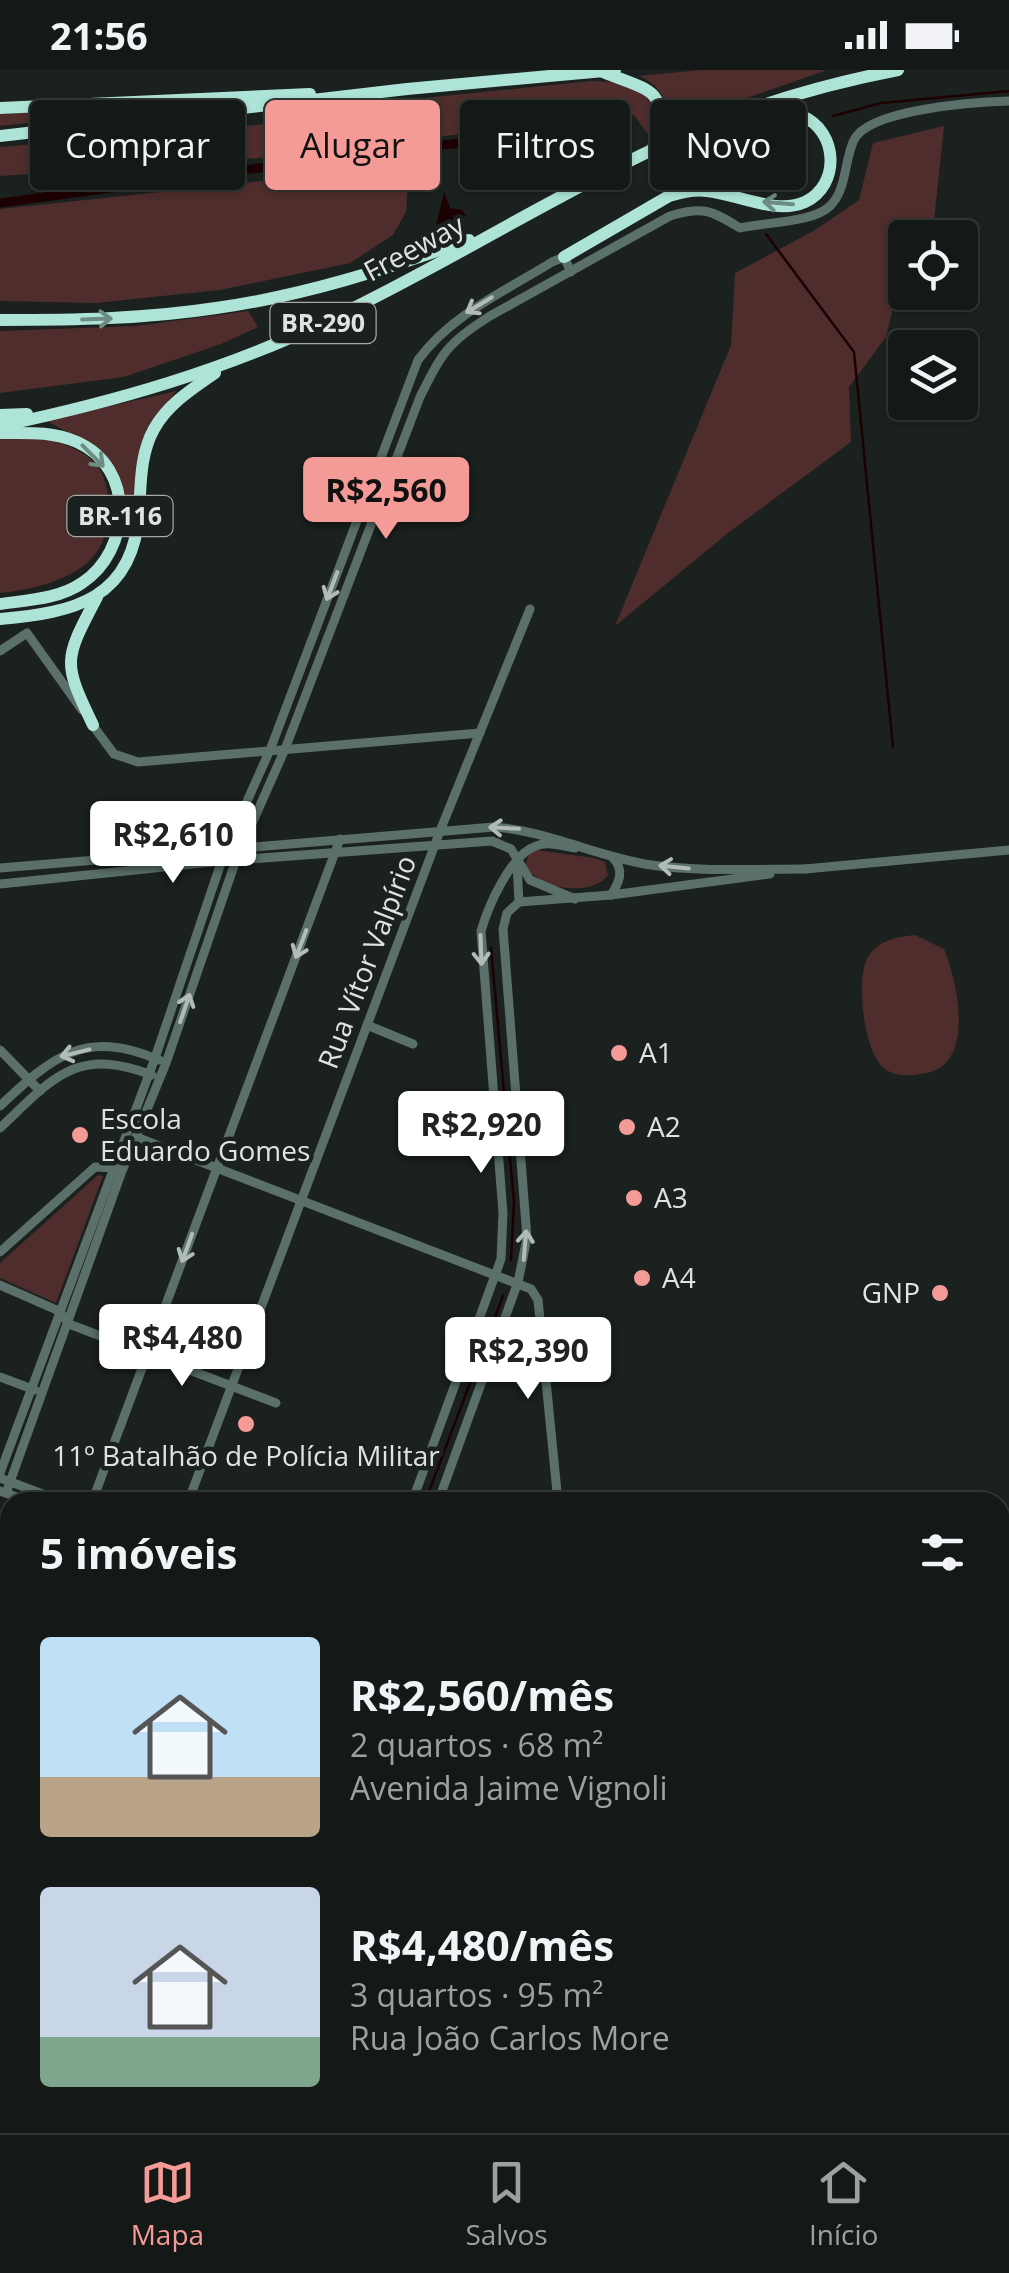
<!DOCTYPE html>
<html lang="pt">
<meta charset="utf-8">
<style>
body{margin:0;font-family:"Open Sans",sans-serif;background:#212624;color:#f1f3f6;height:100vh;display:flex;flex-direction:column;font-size:38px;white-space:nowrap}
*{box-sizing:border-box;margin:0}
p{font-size:32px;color:#9da0a1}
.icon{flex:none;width:55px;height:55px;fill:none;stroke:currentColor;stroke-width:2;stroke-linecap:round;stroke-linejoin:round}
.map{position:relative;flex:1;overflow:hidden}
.side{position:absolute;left:0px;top:1422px;width:1010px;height:642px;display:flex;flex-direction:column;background:#141917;border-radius:30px 30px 0 0;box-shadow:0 2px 8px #0004,0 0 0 2px #333836}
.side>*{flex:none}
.hud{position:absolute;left:30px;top:30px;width:950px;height:90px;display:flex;gap:20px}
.controls{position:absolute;left:888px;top:150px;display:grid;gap:20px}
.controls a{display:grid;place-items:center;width:90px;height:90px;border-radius:10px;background:#141917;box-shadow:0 2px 8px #0004,0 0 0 2px #333836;font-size:50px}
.price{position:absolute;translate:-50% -85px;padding:0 22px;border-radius:10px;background:#fff;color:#222;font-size:32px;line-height:65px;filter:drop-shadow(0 2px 5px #0008)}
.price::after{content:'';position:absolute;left:50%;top:60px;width:30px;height:22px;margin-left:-15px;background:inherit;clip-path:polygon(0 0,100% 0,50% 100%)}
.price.current{background:#f59b97;color:#111}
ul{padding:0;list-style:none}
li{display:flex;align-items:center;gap:30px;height:250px;padding:0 40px}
li span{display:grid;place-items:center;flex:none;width:280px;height:200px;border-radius:10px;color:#555}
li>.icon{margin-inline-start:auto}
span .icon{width:120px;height:120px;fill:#fffc;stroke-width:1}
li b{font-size:42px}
h2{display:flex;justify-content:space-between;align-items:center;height:120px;padding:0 40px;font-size:42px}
.tag{padding:0 35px;border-radius:10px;background:#141917;box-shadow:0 2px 8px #0004,0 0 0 2px #333836;font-size:35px;line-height:90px}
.tag.current{background:#f59b97;color:#111}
.status{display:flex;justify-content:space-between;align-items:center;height:70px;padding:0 50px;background:#141917;direction:ltr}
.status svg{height:28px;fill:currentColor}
.dock{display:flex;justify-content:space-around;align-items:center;height:140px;border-top:2px solid #333836;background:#141917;font-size:28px;color:#9da0a1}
.dock a{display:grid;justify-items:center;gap:5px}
.dock .current{color:#f59b97}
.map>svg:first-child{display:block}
.green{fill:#4f2d2c}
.water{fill:#1d0002}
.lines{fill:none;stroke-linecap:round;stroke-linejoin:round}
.stream{stroke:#1d0002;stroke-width:2.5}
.canal{stroke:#1d0002;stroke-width:9}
.minor{stroke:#5b706b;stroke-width:9}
.highway{stroke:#aee4d7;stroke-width:12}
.oneway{stroke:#6c8c84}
.oneway2{stroke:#b1bbb8}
.poi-dot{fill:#f59b97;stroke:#1b211f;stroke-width:4}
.labels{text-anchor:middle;stroke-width:9;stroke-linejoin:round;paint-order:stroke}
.shield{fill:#1b211f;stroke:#a4a9a8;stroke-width:2.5}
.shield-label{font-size:25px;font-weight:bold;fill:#dfe3e2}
.street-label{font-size:28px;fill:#dfe3e2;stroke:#1b211f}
.poi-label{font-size:28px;fill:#dfe3e2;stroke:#1b211f;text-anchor:start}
</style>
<div class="status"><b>21:56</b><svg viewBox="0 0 49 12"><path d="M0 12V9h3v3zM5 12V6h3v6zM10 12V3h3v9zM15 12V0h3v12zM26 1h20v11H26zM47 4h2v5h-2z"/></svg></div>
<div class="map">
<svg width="1009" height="2063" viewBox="0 0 1009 2063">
<rect width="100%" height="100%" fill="#1b211f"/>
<g class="green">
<path d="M701,0H827L670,55C666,31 662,16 639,6Z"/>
<path d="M592,11L614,12L648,26C651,39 657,52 647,63L634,45L417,69L402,51L375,33Z"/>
<polygon points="162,38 0,56 0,44"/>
<polygon points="338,48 364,53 366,69 272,87 0,106 0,77"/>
<polygon points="944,56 933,160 922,167 905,168 905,189 886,267 849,317 851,372 728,463 615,556 731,275 735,203 815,160 859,130 873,73"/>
<polygon points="404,96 408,113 406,142 393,165 350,193 220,220 96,233 0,231 0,139"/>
<polygon points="248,241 258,257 221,274 124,307 0,323 0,261 136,256"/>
<path d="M176,321C138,370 136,388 132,448C110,384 106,381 46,351Z"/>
<path d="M44,367C86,381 111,393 108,442C107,461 103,478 88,492C66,512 29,520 0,523V368Z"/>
<path d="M537,780L594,788L605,792L608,805C592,828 537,819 525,795L530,782Z"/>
<path d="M915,865L944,879C958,913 977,999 921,1004C909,1006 894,1007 884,998C864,983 855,909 868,887C878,870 897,867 915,865Z"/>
<polygon points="98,1105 103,1106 56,1233 0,1208 0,1193"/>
</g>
<polygon class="water" points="444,122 450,138 462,140 466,146 439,158 436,155"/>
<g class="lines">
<g class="stream">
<polyline points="833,46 881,33 1009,21"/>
<polyline points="691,104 801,57"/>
<polyline points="766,164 854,282 893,677"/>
<polyline points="491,878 514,1132 511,1190"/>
<polyline points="425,1432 503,1226"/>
<polyline points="402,2055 402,2063"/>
</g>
<g class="canal">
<polyline points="432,76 623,56"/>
<polyline points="714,94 732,118"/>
<polyline points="0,133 392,80"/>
</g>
<g class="minor">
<polyline points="0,581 27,563 82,640"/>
<polyline points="91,653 114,684 138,692 480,663"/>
<polyline points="517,795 519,832"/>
<path d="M0,798L494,757C549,761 597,787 651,795C702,802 755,799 806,799"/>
<polyline points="805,799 1009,780"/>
<polyline points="0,814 222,791 492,771 511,779 530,810 575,829"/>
<path d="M611,825C619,813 625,800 613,788"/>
<polyline points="519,832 611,825 770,804"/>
<polyline points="367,955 413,974"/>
<polyline points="0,980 40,1021"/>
<path d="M0,1036C52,987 85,958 159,990"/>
<path d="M0,1058C53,1008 76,976 152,1005"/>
<polyline points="136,1067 531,1219 538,1230 558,1432"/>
<polyline points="0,1182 95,1097 115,1098"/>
<polyline points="0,1215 59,1241 69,1254 276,1333"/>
<path d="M501,1259C517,1253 529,1252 540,1266"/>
<polyline points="0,1307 35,1320"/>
<path d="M0,1403L155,988L226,778L270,680L418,290C452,244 504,222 552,192L564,187L571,202"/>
<polyline points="0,1408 64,1432"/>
<polyline points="0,1421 31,1432"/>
<path d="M6,1423L122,1101L166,993L236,790L285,679L420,327C442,283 447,273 490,246L670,146C703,136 711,140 740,158C764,152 813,153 830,136C847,120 844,90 854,70C869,39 976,32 1009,31"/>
<polyline points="92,1432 340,769"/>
<polyline points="188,1432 440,761 530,539"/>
<path d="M412,1432L501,1189L503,1143L481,861C488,837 510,785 536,776C547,771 563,776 575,778"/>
<polyline points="438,1432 518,1212 527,1168 503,859 507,843 519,832"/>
<polyline points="1000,1749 1009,1781"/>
<polyline points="0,2001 10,1986"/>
<polyline points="162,2055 162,2063"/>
<polyline points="387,2055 388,2063"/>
<polyline points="411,2055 412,2063"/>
</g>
<g class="highway">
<path d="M603,2C657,24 667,17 653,79"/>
<polyline points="0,38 310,24"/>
<polyline points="0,66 407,19 615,0"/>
<path d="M564,187L669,126C682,122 694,119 707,121C737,124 776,145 805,132C841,115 838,61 802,46C786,40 765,46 748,45"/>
<path d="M0,250C73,250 144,249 216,238C303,226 386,199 469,170"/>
<polyline points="0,345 27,344"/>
<path d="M0,356C114,332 226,300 331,249C441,197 544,131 654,79C731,42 814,16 898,0"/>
<path d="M0,363C27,363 51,361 77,372C136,398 131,481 82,513C59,529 28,530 0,534"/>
<path d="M0,549C74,543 134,529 139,441C141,413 140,384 154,359C168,334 192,319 215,303"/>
<path d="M93,655C62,591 64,590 97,527"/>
</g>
</g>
<defs><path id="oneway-shaft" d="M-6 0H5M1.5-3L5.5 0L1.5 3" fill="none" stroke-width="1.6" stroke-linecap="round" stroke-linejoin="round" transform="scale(2.5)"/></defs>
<g class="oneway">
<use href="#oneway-shaft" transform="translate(778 133) rotate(-175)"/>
<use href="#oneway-shaft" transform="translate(97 249) rotate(-2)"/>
<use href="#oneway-shaft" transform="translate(93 386) rotate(45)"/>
</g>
<g class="oneway2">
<use href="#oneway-shaft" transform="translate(479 235) rotate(149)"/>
<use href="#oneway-shaft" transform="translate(332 516) rotate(111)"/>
<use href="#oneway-shaft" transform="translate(504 758) rotate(-177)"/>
<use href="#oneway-shaft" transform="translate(674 797) rotate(-174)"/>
<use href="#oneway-shaft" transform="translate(301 874) rotate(111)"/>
<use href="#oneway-shaft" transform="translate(481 880) rotate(88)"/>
<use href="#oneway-shaft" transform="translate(185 938) rotate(-71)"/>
<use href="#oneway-shaft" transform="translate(75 983) rotate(166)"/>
<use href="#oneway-shaft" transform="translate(525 1175) rotate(-85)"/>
<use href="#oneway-shaft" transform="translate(187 1178) rotate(110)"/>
</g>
<g class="poi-dot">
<circle cx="619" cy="983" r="10"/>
<circle cx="627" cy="1057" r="10"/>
<circle cx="80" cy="1065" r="10"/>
<circle cx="634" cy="1128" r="10"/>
<circle cx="642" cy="1208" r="10"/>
<circle cx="940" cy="1223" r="10"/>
<circle cx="246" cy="1354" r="10"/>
</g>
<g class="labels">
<g class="shield">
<rect x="270.5" y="233" width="105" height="40" rx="8"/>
<rect x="67.5" y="426" width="105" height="40" rx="8"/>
</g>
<g class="shield-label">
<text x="323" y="262">BR-290</text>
<text x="120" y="455">BR-116</text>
</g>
<g class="street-label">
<text transform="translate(414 178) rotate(-28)" y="10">Freeway</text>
<text transform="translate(367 892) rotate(-69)" y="10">Rua Vítor Valpírio</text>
</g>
<g class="poi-label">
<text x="639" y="993">A1</text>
<text x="100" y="1059">Escola<tspan x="100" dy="32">Eduardo Gomes</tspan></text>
<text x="647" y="1067">A2</text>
<text x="654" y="1138">A3</text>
<text x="662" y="1218">A4</text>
<text x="920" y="1233" text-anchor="end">GNP</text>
<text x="246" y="1396" text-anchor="middle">11º Batalhão de Polícia Militar</text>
</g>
</g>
</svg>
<div class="controls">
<a><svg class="icon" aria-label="locate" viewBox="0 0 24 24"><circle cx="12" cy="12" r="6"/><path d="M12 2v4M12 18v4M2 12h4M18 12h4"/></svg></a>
<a><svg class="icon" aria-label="layers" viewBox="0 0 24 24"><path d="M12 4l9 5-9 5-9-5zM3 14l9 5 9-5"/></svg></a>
</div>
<b class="price current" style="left:386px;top:472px">R$2,560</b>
<b class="price" style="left:173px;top:816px">R$2,610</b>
<b class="price" style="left:481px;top:1106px">R$2,920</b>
<b class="price" style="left:182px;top:1319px">R$4,480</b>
<b class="price" style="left:528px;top:1332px">R$2,390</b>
<div class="hud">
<a class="tag">Comprar</a>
<a class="tag current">Alugar</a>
<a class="tag">Filtros</a>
<a class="tag">Novo</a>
</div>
<section class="side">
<h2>5 imóveis<svg class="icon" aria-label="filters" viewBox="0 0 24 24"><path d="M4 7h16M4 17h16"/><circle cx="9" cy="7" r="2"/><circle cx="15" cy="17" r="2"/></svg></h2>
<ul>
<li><span style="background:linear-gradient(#bfe0f5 70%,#b9a48a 0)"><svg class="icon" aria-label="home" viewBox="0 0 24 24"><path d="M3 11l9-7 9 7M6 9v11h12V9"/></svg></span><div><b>R$2,560/mês</b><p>2 quartos · 68 m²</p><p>Avenida Jaime Vignoli</p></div></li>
<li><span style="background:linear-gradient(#c9d6e8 75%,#7fa58c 0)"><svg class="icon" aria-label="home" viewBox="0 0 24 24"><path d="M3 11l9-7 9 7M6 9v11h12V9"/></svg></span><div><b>R$4,480/mês</b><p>3 quartos · 95 m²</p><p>Rua João Carlos More</p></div></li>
</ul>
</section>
</div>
<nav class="dock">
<a class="current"><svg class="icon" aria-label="map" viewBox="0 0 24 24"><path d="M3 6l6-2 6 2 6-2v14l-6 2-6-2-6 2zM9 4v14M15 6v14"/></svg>Mapa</a>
<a><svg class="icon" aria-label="saved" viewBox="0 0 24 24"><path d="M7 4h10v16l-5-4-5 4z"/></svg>Salvos</a>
<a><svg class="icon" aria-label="home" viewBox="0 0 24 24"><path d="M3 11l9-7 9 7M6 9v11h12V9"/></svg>Início</a>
</nav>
